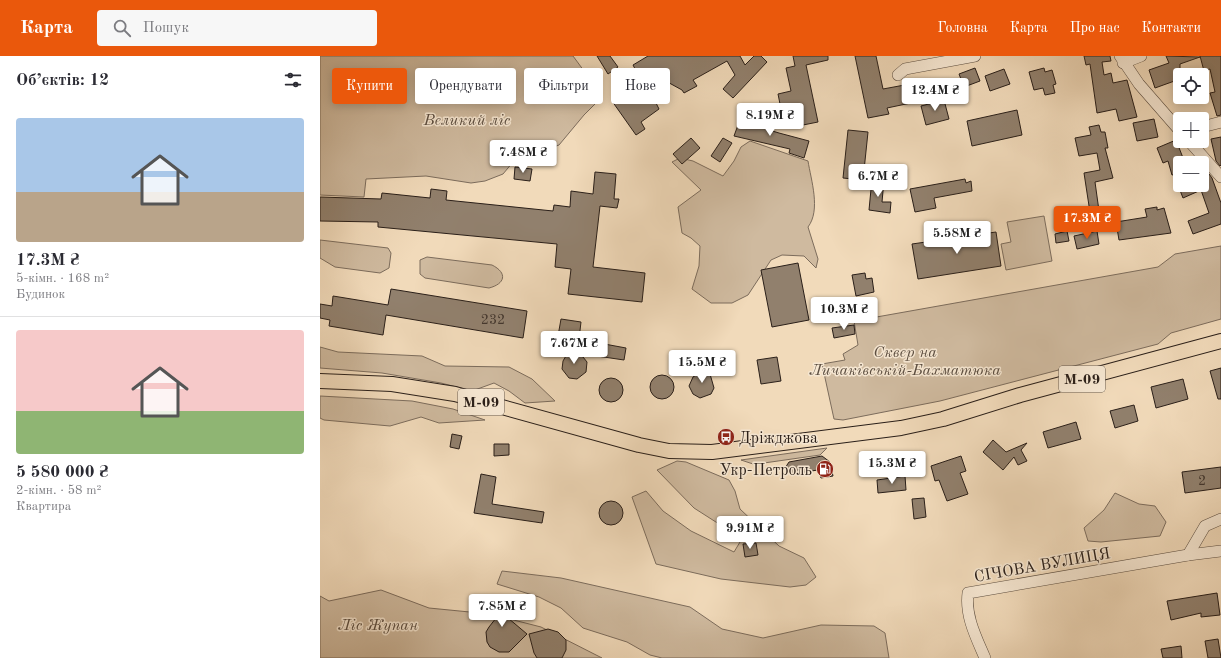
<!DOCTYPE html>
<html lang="uk">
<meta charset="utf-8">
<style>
body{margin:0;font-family:"Old Standard TT",serif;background:#f7f7f7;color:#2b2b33;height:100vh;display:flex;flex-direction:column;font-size:15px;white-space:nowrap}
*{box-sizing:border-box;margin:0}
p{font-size:13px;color:#7c7c81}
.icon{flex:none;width:22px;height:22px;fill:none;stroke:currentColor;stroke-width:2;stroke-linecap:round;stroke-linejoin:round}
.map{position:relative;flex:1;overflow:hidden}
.drawer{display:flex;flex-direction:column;background:#fff;width:320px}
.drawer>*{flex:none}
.guide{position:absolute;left:12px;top:12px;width:380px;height:36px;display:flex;gap:8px}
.fabs{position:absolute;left:853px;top:12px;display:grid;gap:8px}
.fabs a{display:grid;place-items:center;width:36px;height:36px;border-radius:4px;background:#fff;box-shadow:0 2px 10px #0003;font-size:20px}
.price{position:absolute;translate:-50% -34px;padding:0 9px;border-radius:4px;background:#fff;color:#222;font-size:13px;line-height:26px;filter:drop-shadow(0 1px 2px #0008)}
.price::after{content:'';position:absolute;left:50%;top:24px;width:12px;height:9px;margin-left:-6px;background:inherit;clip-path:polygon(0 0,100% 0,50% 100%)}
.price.on{background:#ea580c;color:#fff}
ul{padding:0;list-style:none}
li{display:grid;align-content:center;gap:8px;height:212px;padding:0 16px}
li+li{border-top:1px solid #e1e1e2}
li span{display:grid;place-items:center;height:124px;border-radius:4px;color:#555}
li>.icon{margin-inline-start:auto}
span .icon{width:72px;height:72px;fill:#fffc;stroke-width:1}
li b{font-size:17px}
h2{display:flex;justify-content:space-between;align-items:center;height:48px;padding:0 16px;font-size:17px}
.tag{padding:0 14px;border-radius:4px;background:#fff;box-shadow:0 2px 10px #0003;font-size:14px;line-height:36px}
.tag.on{background:#ea580c;color:#fff}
header{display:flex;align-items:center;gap:24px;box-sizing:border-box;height:56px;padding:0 20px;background:#ea580c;color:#fff}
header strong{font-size:19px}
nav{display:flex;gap:22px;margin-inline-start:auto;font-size:14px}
.search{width:280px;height:36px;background:#f7f7f7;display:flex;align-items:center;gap:10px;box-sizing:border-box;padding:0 14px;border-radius:4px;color:#7c7c81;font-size:15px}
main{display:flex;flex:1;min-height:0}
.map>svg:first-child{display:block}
.green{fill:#cfba9f;stroke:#7c6c5c}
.building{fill:#91806d;stroke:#2a1f19}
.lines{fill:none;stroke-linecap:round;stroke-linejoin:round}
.minor-casing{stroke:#5c4e41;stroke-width:12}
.major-casing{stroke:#2a1f19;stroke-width:16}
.minor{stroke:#f6e7d2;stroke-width:11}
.major{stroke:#f1daba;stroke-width:14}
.labels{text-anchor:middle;stroke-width:3;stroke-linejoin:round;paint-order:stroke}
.number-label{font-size:14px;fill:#44372e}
.shield{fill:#f6e7d2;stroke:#675b50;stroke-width:1}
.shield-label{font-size:15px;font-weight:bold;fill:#2a1f19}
.park-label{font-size:16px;font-style:italic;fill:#5c4e41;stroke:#f6e7d2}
.poi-label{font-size:16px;fill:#2a1f19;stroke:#f6e7d2;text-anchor:start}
.street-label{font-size:16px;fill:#2a1f19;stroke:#f6e7d2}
</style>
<header>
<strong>Карта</strong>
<div class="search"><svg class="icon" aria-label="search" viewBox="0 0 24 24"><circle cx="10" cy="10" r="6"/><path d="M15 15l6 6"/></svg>Пошук</div>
<nav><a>Головна</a><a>Карта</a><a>Про нас</a><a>Контакти</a></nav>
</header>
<main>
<section class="drawer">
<h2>Об’єктів: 12<svg class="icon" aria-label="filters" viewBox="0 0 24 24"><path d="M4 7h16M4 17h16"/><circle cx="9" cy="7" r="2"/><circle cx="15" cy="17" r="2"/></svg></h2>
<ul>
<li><span style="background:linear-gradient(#a9c7e8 60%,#b9a48a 0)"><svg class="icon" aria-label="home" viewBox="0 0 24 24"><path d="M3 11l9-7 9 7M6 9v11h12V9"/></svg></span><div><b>17.3M ₴</b><p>5-кімн. · 168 m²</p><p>Будинок</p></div></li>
<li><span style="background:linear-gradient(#f6c9c9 65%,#8fb573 0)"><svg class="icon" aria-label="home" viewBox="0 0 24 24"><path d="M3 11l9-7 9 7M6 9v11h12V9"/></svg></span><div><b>5 580 000 ₴</b><p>2-кімн. · 58 m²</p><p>Квартира</p></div></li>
</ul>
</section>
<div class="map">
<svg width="901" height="602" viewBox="0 0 901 602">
<rect width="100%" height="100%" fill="#f1daba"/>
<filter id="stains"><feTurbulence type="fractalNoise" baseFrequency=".005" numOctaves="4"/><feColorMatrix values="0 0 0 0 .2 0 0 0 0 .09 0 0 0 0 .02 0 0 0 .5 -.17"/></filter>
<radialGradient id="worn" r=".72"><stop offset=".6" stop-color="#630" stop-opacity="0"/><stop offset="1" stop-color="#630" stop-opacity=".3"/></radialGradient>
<g class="green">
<polygon points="0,0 253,0 267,19 276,47 264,59 239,89 193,106 183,118 165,125 151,127 106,120 46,123 44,141 0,139"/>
<path d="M430,85L488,105C491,124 501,154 488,171L498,203L496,212L484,200L462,199L451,204L428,239L412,247H391L372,233L379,210L380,190L371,182L362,177L358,151L381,134L352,106L360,102L373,105L403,120L414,105L421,91Z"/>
<polygon points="724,160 732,205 686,214 681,188 691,186 687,166"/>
<polygon points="0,184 68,192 71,197 69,212 60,217 15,211 0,202"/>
<polygon points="901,190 901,263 851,277 838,288 620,345 523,364 514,363 502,308 525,304 523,298 538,289 534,265 838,211 855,198"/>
<path d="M107,201L172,209C188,217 185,228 169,232L105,222L100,218V204Z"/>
<polygon points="0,291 18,296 102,300 125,310 189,311 212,323 235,345 205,347 189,335 174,327 152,335 121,327 62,317 0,312"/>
<polygon points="0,340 92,345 133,353 165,364 119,367 101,361 70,370 4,364 0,362"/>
<polygon points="507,392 500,399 444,407 433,408 421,404"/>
<polygon points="357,405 366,406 409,424 415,435 420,453 459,490 484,502 496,521 486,529 470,531 401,523 336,508 312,441 326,435 343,455 371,475 414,496 420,486 399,468 374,452 337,414"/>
<polygon points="795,437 819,448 835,450 846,466 840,480 781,486 768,485 764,472 784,454"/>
<polygon points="182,515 241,522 370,551 402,573 443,582 501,569 554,570 565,577 569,602 342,602 330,599 307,586 263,572 241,552 219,541 177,528"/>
<polygon points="61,534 109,552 170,558 221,571 282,602 0,602 0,540 9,545"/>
</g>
<g class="building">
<polygon points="277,0 290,0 298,11 288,18"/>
<polygon points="328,0 420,0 425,9 434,0 441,0 447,6 413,42 403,33 415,19 407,5 373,24 377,30 364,37 362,34 342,23 328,31 339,53 321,66 325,73 316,79 292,45 305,37 307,40 324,30 313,9"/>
<polygon points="473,0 508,0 508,4 486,9 498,66 478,70 475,55 462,58 458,38 471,35 466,12 475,10"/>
<polygon points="535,0 556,0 563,33 590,28 591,32 602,29 605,44 567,52 569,58 548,62"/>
<polygon points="764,0 790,0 791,5 782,6 784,19 791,17 793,27 807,24 817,61 799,65 796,53 777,57 770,8 766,9"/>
<polygon points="846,0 880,1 860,8 860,23 835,32 829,14 849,7"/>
<polygon points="880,0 901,0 901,59 897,60 890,37 895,36 890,13 884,15"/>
<polygon points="655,12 660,25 644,31 639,18"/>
<polygon points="724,12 725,16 732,14 736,28 733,29 735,37 725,39 723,32 714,34 709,16"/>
<polygon points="684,13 690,28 670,35 665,20"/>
<polygon points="624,44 629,63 606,69 601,50"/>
<polygon points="697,54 702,79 652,90 647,65"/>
<polygon points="422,58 430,62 429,64 441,67 440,71 450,72 449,74 459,77 489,85 484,102 469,97 470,93 414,80"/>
<polygon points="834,63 838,81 817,85 813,67"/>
<polygon points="779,69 781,76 785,76 788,92 785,92 793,122 775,126 780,162 771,163 764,117 780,114 777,97 759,100 755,82 771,79 769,71"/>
<polygon points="528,74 548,76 543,124 523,122"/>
<polygon points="901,81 901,109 900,110 896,105 891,83"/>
<polygon points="371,82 380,92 362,108 353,98"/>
<polygon points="403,82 412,87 400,106 391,100"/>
<polygon points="856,84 865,107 860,107 860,117 852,119 848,105 843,107 837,92"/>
<polygon points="195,111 212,113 210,125 194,123"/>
<polygon points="275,116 296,118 294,143 299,143 297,152 280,150 273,211 325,217 322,246 248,238 251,213 235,211 237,188 58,171 58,166 0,165 0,141 61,143 62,137 110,142 111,133 127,135 126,144 233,155 234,149 250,151 251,135 273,138"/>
<polygon points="889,118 892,122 901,147 901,168 873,178 868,165 889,157 881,134 863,142 858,129 882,129 882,121"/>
<polygon points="552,123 564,124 562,146 571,146 570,157 549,154"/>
<polygon points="645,123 646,127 651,125 652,135 614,142 616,152 595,156 590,133"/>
<polygon points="837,151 837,154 844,152 851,177 799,184 796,166 827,161 825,153"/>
<polygon points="747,175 749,185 736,187 735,178"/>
<polygon points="777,175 779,188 757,193 754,180"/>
<polygon points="676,176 681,210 598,223 592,188"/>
<polygon points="478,207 489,264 452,271 441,214"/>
<polygon points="545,217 546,223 552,222 554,236 536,240 532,219"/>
<polygon points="71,233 207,255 203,282 66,259 63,279 9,270 10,264 0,262 0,248 12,250 13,240 68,249"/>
<polygon points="241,263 261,266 259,283 238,280"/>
<polygon points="534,269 535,278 514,282 512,272"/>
<polygon points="279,287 306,292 304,304 277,300"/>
<polygon points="250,293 263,301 267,306 266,316 257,323 249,322 242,313 243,305"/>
<polygon points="457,301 461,325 441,328 437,304"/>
<polygon points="388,311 394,332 391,338 380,342 373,338 369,330 373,321"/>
<polygon points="901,312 901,343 898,343 890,315"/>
<circle cx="342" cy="331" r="12"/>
<circle cx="291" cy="334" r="12"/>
<polygon points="863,323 868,343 836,352 831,331"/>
<polygon points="814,349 818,365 795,372 790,355"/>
<polygon points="756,366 761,383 728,392 723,376"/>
<polygon points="132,378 142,380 139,393 130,391"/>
<polygon points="673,384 686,396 707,387 701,394 707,405 698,409 694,401 683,414 663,396"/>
<polygon points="174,388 189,388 189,399 174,400"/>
<polygon points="502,400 510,406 513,420 501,422 498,414 471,418 465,412 469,406"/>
<polygon points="641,400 646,415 640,417 648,438 627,445 619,424 615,425 611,410"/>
<polygon points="901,411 901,432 865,437 862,416"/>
<polygon points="161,418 176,421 172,448 224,456 222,467 154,457"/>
<polygon points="585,420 586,434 558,437 557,424"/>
<polygon points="604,442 606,461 594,463 592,443"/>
<circle cx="291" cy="457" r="12"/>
<polygon points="436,487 438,499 425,501 423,488"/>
<polygon points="897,537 900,559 881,561 881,557 851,564 847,545"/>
<polygon points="165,543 188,547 192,543 188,562 207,578 189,596 179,596 170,591 167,586 166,576 169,571 180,557 163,554"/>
<polygon points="228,573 238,576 246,584 246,594 242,602 217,602 214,597 209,578"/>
<polygon points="898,583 901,602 888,602 885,585"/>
<polygon points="861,590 862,602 843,602 841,593"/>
</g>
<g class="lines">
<defs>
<g id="minor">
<polyline points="800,0 819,28 860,75"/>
<polyline points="803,7 821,0"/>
<polyline points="578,19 585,13 655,0"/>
<polyline points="882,71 901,66"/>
<polyline points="869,85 901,121"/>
<polyline points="868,499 885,470 901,463"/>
<path d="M665,602C656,581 645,560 648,537L868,499L901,495"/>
</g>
<polyline id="major" points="0,325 72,328 135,338 319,389 349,395 392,396 581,372 623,363 700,339 901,285"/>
</defs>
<use href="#minor" class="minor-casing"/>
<use href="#major" class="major-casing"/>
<use href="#minor" class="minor"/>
<use href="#major" class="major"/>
</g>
<defs>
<symbol id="bus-disc" viewBox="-11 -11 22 22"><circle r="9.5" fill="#8f2418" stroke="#f6e7d2"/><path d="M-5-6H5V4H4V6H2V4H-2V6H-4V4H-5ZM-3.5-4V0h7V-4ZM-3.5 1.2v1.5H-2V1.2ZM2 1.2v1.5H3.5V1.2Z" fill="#fff"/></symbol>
<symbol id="fuel-disc" viewBox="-11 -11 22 22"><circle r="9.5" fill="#8f2418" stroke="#f6e7d2"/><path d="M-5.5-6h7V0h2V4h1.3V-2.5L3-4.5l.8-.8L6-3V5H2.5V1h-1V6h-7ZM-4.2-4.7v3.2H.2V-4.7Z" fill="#fff"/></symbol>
</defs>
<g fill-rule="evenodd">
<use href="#bus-disc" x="396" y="371" width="20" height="20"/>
<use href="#fuel-disc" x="495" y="403" width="20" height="20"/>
</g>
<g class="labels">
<g class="number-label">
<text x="173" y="268">232</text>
<text x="882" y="429">2</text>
</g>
<g class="shield">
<rect x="739" y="310" width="46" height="26" rx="3"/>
<rect x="138" y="333" width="46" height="26" rx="3"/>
</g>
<g class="shield-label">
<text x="762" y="328">М-09</text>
<text x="161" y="351">М-09</text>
</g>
<g class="park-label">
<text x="147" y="69">Великий ліс</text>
<text x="585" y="301">Сквер на<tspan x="585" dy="18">Личаківській-Бахматюка</tspan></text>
<text x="58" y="574">Ліс Жупан</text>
</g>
<g class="poi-label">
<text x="419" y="387">Дріжджова</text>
<text x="492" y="419" text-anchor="end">Укр-Петроль</text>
</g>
<g class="street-label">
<text transform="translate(722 508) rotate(-10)" y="6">СІЧОВА ВУЛИЦЯ</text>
</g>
</g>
<rect width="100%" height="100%" filter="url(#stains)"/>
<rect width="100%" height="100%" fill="url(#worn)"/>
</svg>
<div class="fabs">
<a><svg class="icon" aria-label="locate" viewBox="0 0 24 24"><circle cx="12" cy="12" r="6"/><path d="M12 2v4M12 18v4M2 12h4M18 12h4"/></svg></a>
<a>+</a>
<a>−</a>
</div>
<b class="price" style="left:615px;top:56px">12.4M ₴</b>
<b class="price" style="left:450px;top:81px">8.19M ₴</b>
<b class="price" style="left:203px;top:118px">7.48M ₴</b>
<b class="price" style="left:558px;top:142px">6.7M ₴</b>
<b class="price on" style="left:767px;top:184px">17.3M ₴</b>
<b class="price" style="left:637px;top:199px">5.58M ₴</b>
<b class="price" style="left:524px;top:275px">10.3M ₴</b>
<b class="price" style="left:254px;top:309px">7.67M ₴</b>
<b class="price" style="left:382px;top:328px">15.5M ₴</b>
<b class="price" style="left:572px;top:429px">15.3M ₴</b>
<b class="price" style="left:430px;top:494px">9.91M ₴</b>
<b class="price" style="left:182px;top:572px">7.85M ₴</b>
<div class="guide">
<a class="tag on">Купити</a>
<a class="tag">Орендувати</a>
<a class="tag">Фільтри</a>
<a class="tag">Нове</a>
</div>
</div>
</main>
